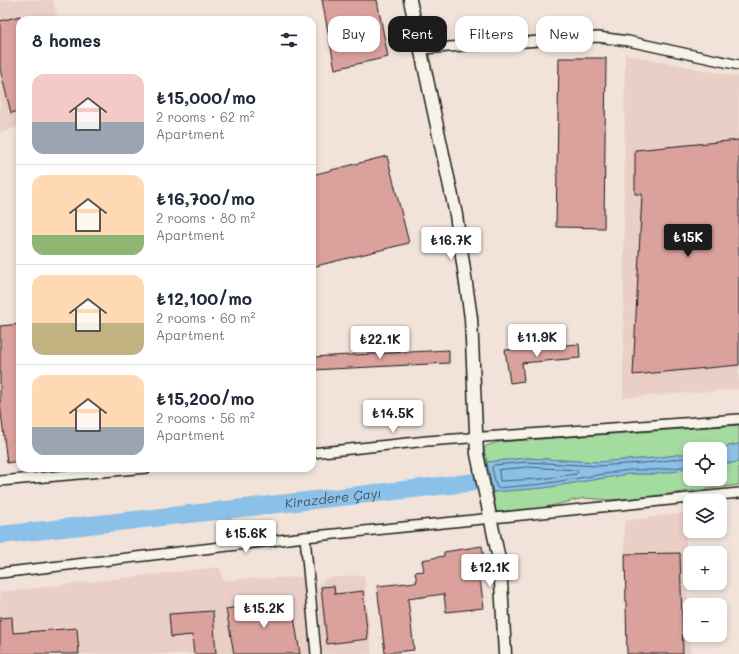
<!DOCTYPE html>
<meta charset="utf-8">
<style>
body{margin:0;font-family:Mali,sans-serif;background:#f6f6f7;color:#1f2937;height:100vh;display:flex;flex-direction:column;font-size:15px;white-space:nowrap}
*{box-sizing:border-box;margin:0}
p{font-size:13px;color:#747a83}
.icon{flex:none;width:22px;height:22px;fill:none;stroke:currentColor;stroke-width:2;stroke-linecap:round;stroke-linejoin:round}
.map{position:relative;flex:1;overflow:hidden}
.details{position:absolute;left:16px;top:16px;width:300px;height:456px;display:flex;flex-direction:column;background:#fff;border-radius:12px;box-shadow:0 2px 6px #0003}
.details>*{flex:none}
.top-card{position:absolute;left:328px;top:16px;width:351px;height:36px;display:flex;gap:8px}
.buttons{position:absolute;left:683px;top:442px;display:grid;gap:8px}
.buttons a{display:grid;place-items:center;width:44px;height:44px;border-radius:8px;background:#fff;box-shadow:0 2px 6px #0003;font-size:20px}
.price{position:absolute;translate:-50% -34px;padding:0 9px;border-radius:4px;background:#fff;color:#222;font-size:13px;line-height:26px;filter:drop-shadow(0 1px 2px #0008)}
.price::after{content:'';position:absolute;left:50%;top:24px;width:12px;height:9px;margin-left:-6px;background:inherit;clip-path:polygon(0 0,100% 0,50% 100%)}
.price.current{background:#1c1c1c;color:#fff}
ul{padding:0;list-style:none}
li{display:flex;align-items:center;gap:12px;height:100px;padding:0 16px}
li+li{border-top:1px solid #e0e1e3}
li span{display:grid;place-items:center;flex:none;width:112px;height:80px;border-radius:12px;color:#555}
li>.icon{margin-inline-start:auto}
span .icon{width:48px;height:48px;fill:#fffc;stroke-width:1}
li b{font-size:17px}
h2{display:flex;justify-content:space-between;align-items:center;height:48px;padding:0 16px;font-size:17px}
.chip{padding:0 14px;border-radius:12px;background:#fff;box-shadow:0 2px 6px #0003;font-size:14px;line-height:36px}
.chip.current{background:#1c1c1c;color:#fff}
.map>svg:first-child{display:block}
.built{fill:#eacfc7}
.green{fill:#a4db9f;stroke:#607c5e}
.water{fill:#8bc0e8;stroke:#5f7e96}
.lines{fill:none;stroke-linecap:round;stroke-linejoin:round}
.shore{stroke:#485e6e;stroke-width:1}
.river{stroke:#8bc0e8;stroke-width:18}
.building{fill:#dba19d;stroke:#1c1c1c}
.street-casing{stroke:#1c1c1c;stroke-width:12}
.secondary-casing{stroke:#1c1c1c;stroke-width:15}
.street{stroke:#f7f3e8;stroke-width:9}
.secondary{stroke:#f7f3e8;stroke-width:12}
.labels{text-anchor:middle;stroke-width:3;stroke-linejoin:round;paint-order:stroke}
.water-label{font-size:13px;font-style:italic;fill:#435563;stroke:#f7f3e8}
</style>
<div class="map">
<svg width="739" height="654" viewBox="0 0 739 654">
<rect width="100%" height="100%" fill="#f1e3d9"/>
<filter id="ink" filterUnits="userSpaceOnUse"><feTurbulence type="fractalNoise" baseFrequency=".025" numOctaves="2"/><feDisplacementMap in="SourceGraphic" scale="8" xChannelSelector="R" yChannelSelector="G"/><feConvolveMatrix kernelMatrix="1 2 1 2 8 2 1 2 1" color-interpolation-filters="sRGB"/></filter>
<g filter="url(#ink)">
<g class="built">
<polygon points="0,0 53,0 58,20 20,20 20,126 0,133"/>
<polygon points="625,54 739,77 739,389 623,398"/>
<polygon points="685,513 690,654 627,654 624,521"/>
<polygon points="220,567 223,580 303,577 310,654 0,654 0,592"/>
<polygon points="364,575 372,654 323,654 317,587 326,578"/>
</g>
<g class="green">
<polygon points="739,425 739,444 714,449 690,449 690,453 655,458 597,462 527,458 487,462 484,450 486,446 499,442"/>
<polygon points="739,462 739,485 636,498 610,500 584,498 542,508 496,512 493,492 543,488 629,474 656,474 690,469 690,479 720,479 720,464"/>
</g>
<g class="water">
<polygon points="739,444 739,462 720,464 720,449 714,449"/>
<polygon points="690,453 690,469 656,474 629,474 543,488 493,492 487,462 527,458 597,462 655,458"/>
</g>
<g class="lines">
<g class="shore">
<polyline points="690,457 656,462 597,466 527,462 494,465 492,467 496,486 498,488 542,484 629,470 656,470 690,466"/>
<polygon points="528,467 576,470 578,472 576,474 541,479 500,481 499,470"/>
</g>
<path class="river" id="s1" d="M0,535L476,482"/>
</g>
<g class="building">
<polygon points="322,0 377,0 388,57 335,69"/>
<polygon points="20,16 20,111 11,113 0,69 0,21"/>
<polygon points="559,58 606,58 604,228 556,227"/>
<polygon points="739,140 739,365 633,375 642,194 635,194 635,150"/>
<polygon points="387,156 409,243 312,267 312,175"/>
<polygon points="20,324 20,461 7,463 0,404 0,326"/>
<polygon points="579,344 580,358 522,363 524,381 510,383 505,350"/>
<polygon points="449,350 449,363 312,370 312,357"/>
<polygon points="482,546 486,572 479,573 484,608 446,612 444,594 408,599 414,650 385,653 377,586 417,582 415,572 424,571 422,560 444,556 444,552"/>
<polygon points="680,553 683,654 627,654 625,554"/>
<polygon points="334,586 335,594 363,591 368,639 327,644 321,587"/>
<polygon points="291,598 300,654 234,654 226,609"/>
<polygon points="213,611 216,654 194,654 192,635 171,637 169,614"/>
<polygon points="12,617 13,633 77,628 79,654 0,654 0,618"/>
</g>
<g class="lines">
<defs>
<g id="street">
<polyline points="420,49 598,37 628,41 739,65"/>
<polyline points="312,453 427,441 739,419"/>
<polyline points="0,481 147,468"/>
<polyline points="305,537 316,654"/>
<polyline points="0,573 305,537 739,493"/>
</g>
<polyline id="secondary" points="410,0 456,215 471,318 477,454 500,564 505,654"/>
</defs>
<use href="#street" class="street-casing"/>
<use href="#secondary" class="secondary-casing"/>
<use href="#street" class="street"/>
<use href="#secondary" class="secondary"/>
</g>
</g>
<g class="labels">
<g class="water-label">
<text dy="5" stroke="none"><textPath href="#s1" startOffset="335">Kirazdere Çayı</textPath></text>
</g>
</g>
</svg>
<div class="buttons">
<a><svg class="icon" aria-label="locate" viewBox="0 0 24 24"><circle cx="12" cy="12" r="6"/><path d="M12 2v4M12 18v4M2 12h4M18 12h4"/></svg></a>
<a><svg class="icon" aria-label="layers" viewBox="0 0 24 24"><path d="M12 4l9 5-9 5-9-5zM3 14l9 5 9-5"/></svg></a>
<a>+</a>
<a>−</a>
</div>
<b class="price current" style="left:688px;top:258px">₺15K</b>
<b class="price" style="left:451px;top:261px">₺16.7K</b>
<b class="price" style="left:537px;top:358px">₺11.9K</b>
<b class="price" style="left:380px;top:360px">₺22.1K</b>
<b class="price" style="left:393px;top:434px">₺14.5K</b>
<b class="price" style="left:246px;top:554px">₺15.6K</b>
<b class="price" style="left:490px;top:588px">₺12.1K</b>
<b class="price" style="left:264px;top:629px">₺15.2K</b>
<div class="top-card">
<a class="chip">Buy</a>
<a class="chip current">Rent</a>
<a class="chip">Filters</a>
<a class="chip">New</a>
</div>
<section class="details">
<h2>8 homes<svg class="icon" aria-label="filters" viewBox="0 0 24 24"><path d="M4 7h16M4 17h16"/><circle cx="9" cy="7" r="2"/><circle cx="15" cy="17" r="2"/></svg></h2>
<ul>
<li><span style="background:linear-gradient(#f6c9c9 60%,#9aa5b1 0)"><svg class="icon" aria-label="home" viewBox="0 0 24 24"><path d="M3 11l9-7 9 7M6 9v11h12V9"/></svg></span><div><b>₺15,000/mo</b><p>2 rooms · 62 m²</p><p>Apartment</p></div></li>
<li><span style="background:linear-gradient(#ffd9b3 75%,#8fb573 0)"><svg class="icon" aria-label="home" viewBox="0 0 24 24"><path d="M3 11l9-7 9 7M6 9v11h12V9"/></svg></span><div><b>₺16,700/mo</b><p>2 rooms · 80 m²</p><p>Apartment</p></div></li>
<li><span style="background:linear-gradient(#ffd9b3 60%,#c2b280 0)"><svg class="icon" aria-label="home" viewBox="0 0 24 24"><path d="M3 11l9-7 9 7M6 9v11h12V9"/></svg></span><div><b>₺12,100/mo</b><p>2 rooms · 60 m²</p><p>Apartment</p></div></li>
<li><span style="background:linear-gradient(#ffd9b3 65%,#9aa5b1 0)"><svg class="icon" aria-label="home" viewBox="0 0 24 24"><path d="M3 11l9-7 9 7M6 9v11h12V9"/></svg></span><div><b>₺15,200/mo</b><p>2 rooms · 56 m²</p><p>Apartment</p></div></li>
</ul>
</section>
</div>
